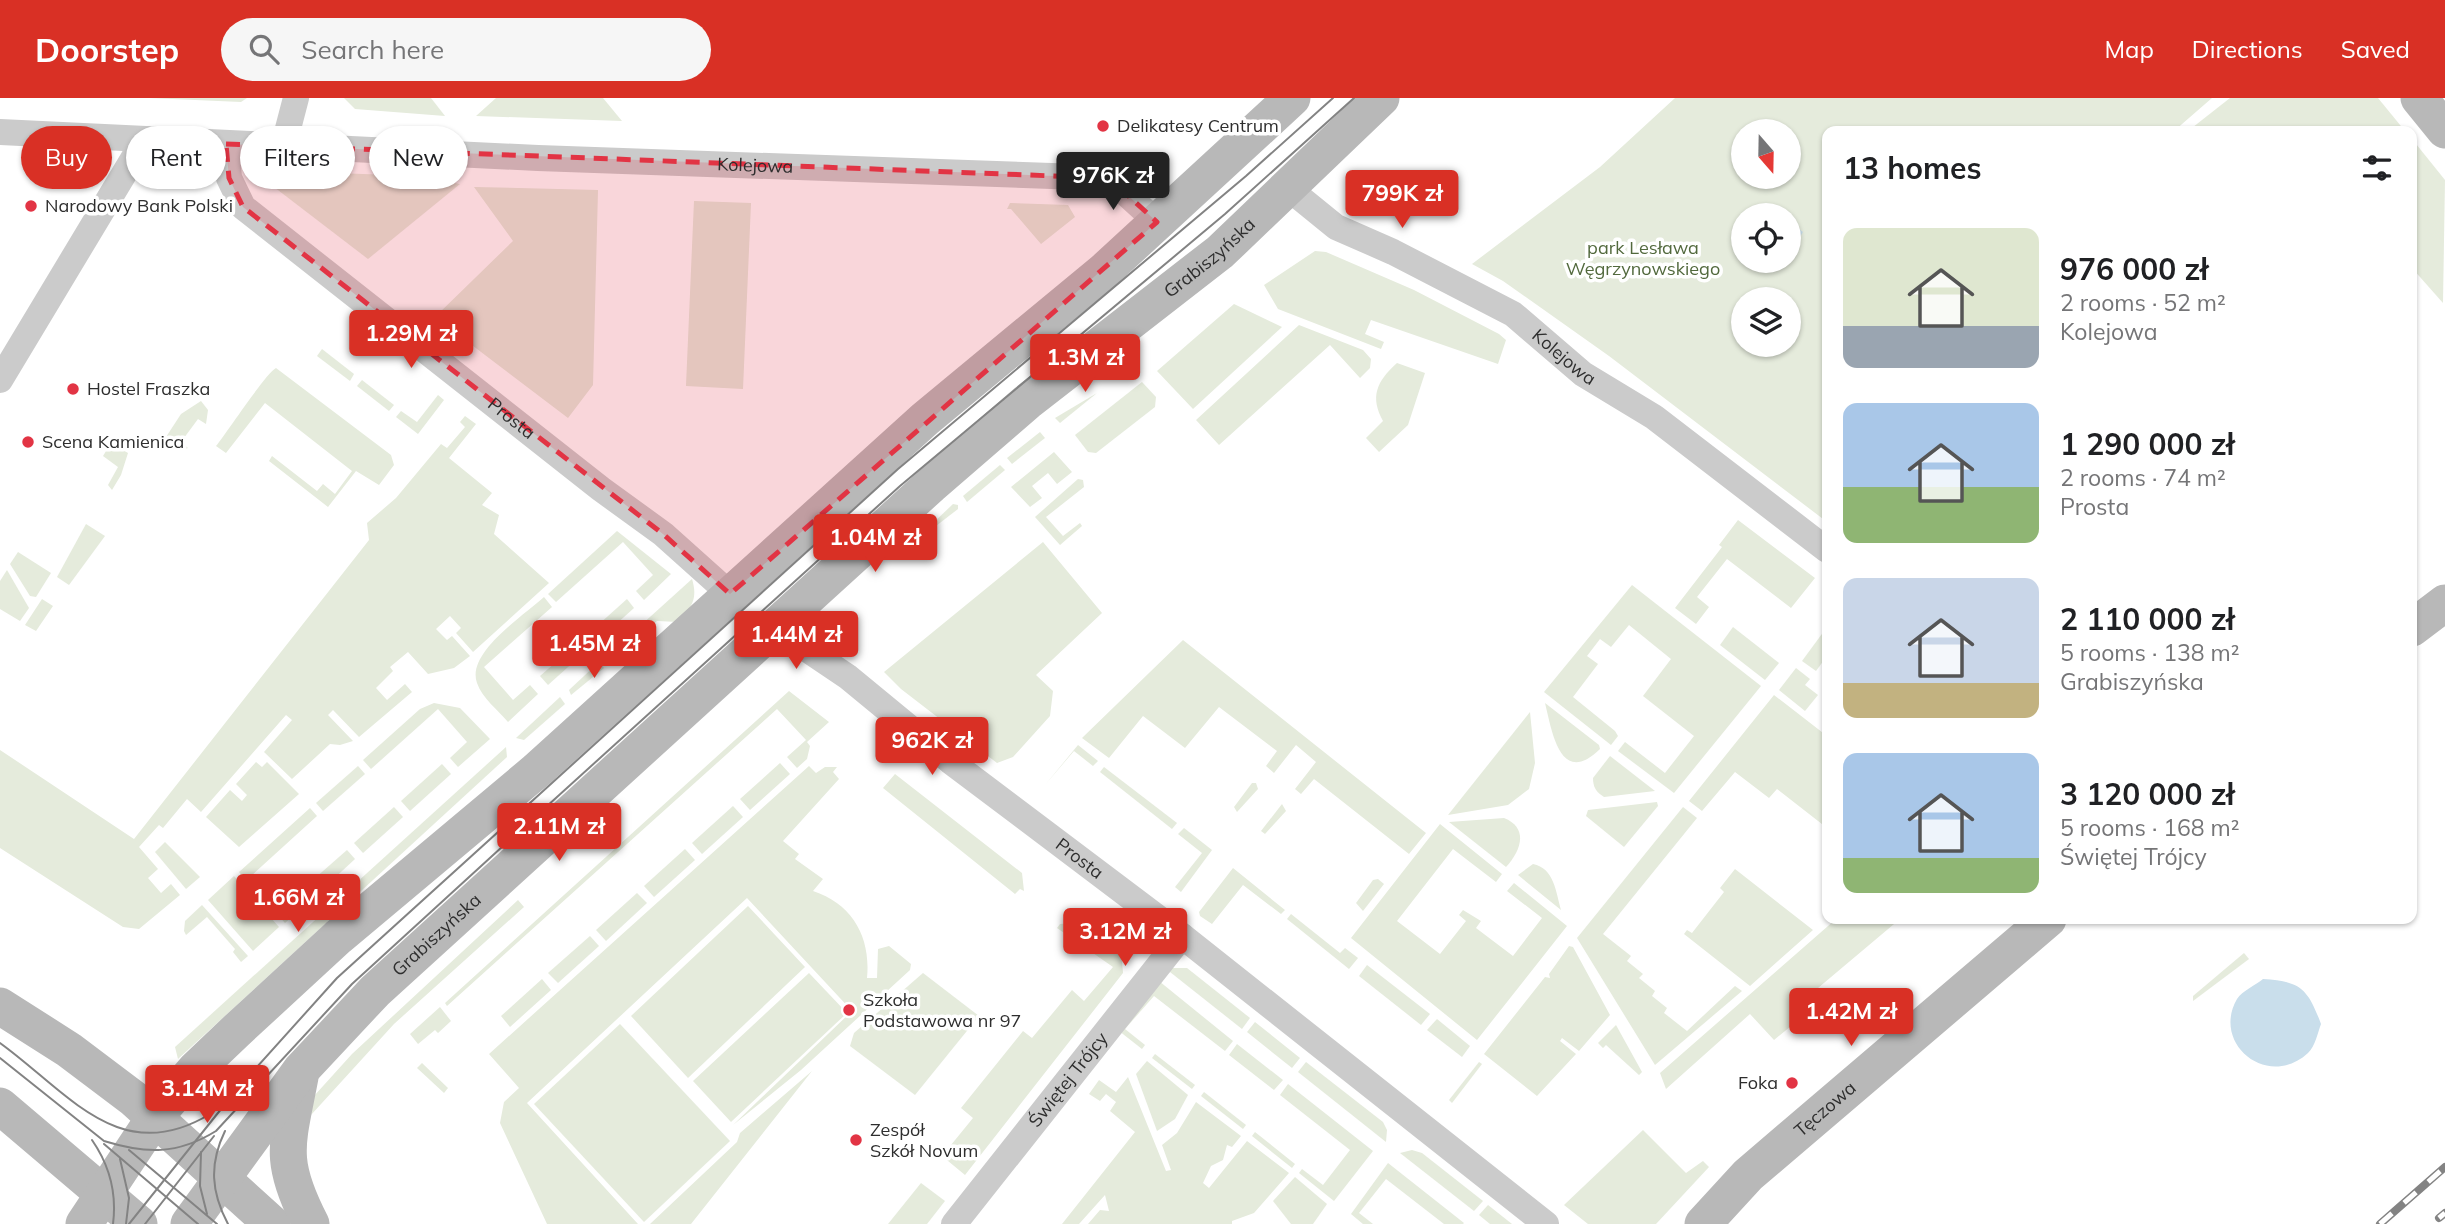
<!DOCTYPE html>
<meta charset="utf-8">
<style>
body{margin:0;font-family:Mulish,sans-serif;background:#f6f6f6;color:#202124;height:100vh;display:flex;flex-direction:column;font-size:26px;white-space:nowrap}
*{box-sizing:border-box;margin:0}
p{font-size:23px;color:#757577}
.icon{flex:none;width:38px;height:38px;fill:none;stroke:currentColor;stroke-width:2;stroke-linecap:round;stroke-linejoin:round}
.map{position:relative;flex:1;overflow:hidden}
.sheet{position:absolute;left:1822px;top:28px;width:595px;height:798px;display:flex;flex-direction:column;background:#fff;border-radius:14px;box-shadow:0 2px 5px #0004}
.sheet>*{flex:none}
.hud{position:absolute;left:21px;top:28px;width:665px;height:63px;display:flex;gap:14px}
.needle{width:46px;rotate:160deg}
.buttons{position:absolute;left:1731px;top:21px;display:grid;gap:14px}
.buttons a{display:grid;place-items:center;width:70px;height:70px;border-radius:50%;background:#fff;box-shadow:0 2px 5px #0004;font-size:35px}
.price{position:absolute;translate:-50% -60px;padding:0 16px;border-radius:7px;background:#d93025;color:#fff;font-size:23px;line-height:46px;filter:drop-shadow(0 2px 4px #0008)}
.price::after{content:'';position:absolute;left:50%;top:42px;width:21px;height:16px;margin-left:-10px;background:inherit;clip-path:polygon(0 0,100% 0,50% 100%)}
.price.current{background:#222;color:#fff}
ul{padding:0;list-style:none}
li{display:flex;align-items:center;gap:21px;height:175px;padding:0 21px}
li span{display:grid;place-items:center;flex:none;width:196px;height:140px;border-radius:14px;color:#555}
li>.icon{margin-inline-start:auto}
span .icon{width:84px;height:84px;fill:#fffc;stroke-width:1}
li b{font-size:30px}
h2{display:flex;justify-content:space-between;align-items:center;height:84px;padding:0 21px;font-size:30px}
.pill{padding:0 24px;border-radius:32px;background:#fff;box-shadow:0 2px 5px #0004;font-size:24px;line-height:63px}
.pill.current{background:#d93025;color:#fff}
header{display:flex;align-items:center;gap:42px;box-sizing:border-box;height:98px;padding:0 35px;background:#d93025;color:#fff}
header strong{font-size:33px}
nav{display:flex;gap:38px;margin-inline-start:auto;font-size:24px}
.search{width:490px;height:63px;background:#f6f6f6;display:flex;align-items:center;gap:18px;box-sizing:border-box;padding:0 24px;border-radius:38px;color:#757577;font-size:26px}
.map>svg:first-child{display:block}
.green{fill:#e5ebdc;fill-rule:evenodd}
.water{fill:#c9deeb}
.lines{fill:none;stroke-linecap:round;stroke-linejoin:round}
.street{stroke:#cbcbcb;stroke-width:26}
.secondary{stroke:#b8b8b8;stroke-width:37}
.tram{stroke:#838383;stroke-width:2}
.rail-casing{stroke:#838383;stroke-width:8}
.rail{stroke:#fff;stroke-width:5;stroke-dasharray:16;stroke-linecap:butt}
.marked{fill:#e23444;fill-opacity:0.2;stroke:#e23444;stroke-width:5;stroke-dasharray:14 9;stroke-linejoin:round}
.poi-dot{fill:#e23444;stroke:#fff;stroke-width:2.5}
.labels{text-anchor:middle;stroke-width:7;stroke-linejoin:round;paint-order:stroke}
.poi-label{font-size:18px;fill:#2e2e2e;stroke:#fff;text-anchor:start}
.street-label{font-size:18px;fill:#2e2e2e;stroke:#fff}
.park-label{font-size:18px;fill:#52693d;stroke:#fff}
</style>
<header>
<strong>Doorstep</strong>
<div class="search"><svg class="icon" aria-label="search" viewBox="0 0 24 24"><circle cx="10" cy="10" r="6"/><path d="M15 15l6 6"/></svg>Search here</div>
<nav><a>Map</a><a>Directions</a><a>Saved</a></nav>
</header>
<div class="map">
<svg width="2445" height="1126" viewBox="0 0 2445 1126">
<rect width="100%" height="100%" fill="#fff"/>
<g class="green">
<polygon points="149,0 247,0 241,4"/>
<polygon points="344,0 431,0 445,18 355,11"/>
<polygon points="496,0 603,0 622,23 476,18"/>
<path d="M1675,0H2212L2174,33H1827V424L1609,258L1503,183L1472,166L1600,69ZM1743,33H1788V79H1743ZM1743,117H1788V163H1743ZM1743,201H1788V247H1743Z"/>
<polygon points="2230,0 2378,0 2405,33 2188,33"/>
<polygon points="2412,41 2445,82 2443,205 2412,170"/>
<polygon points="283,73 416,78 460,86 368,161 274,89"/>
<polygon points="474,89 598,92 593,287 568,320 435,219 513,143"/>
<polygon points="694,103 751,105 743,291 686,288"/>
<polygon points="1010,105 1068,107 1075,119 1041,146 1011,111 1007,111"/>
<polygon points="1315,153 1326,154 1414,192 1499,236 1506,242 1498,266 1371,222 1365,236 1384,244 1381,251 1278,211 1264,187"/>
<polygon points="1234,206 1282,229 1193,311 1157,273"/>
<polygon points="1299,227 1363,252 1371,261 1370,270 1360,280 1330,247 1219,347 1196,322"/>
<polygon points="322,251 354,276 350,283 317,258"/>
<path d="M1397,265L1425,275L1408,327L1379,354L1366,340L1383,323C1370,299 1376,284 1397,265Z"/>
<path d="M276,270L391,357L394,367L379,387L356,373L328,409L269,363L272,358L317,393L323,386L335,396L352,373L265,305L226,355L216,348C228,333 266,275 276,270Z"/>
<polygon points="362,282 394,307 389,313 357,288"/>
<polygon points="1142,284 1156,299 1155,309 1096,355 1088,354 1075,337"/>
<polygon points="1097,295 1060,325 1055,320"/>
<polygon points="438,297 444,302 418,336 396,319 401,313 417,324"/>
<polygon points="201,303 208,312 206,326 198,321 181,344 188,350 183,352 166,339 181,316"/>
<polygon points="465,318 476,326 449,360 492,395 482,407 499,417 494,436 549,485 473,554 456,535 461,530 450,518 436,531 447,542 452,538 470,558 454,570 428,576 408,554 390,569 393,573 376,590 387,602 405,586 412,594 359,639 333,612 328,617 353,643 340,647 330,646 292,681 264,654 292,622 286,617 201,714 187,701 163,730 159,727 139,749 158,771 148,780 161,795 171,786 180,797 139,831 123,829 0,750 0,652 134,741 369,442 367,425 396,400 441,346 447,350 465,329 460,324"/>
<polygon points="1040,334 1045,340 1012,366 1007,360"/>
<polygon points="111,345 128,355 121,377 112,392 108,387 118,369 103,358"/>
<polygon points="1054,354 1072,374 1057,386 1048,375 1032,388 1042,400 1030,409 1011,389"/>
<polygon points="1000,367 1005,372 967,404 963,398"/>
<polygon points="1078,381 1083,382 1084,389 1046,419 1063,438 1080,425 1082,428 1060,447 1035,419"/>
<polygon points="953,406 958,407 958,411 906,451"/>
<polygon points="1738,422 1815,480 1791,510 1727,461 1697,499 1709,509 1696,526 1675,510 1722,449 1719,447"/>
<polygon points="86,426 105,438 69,487 57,479"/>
<polygon points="617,433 671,476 644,502 636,493 653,477 623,444 556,504 548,496"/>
<polygon points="1043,444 1102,515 1036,577 1053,593 1050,618 1013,659 997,665 901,591 884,574"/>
<polygon points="18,454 51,475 36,499 30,498 10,466"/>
<polygon points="7,472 29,510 20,523 0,511 0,483"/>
<path d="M692,481C698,501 692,509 678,524L657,523L643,534L640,532V528Z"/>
<polygon points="1632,487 1761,588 1674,695 1618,653 1625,644 1665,675 1694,638 1643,598 1671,561 1629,527 1611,549 1600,541 1587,558 1598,566 1573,599 1615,633 1618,638 1611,647 1544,594"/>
<path d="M544,499L552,509L484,569L513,602L530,587L538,596L508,624C498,612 482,600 477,585C466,555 523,518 544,499Z"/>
<polygon points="42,501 53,508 36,533 25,527"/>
<polygon points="627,501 634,510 595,545 588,536"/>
<polygon points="1733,529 1779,565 1765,582 1720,547"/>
<polygon points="1827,529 1827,558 1816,573 1802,563"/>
<polygon points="1183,542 1426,735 1409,756 1314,681 1301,696 1295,691 1316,664 1296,647 1274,675 1266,668 1277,653 1219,609 1185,650 1143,618 1109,660 1082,640"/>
<polygon points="579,544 587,552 548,587 540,578"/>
<polygon points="599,564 604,570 571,597 569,592"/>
<polygon points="1796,570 1810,581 1805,587 1818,597 1805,613 1779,592"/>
<polygon points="789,593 829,624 807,644 810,648 807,661 797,670 787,659 806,642 777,611 447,908 445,905"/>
<polygon points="1774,597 1827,638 1827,730 1777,691 1769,700 1735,674 1702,713 1689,703"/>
<polygon points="560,599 565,606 524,642 516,640"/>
<polygon points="434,605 460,610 490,641 458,669 450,660 467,644 438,611 371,671 363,662 420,611"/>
<path d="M1545,605L1599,647L1600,651C1560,690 1552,633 1545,605Z"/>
<polygon points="1530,614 1535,665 1529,691 1508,707 1448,717"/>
<polygon points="1078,647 1098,663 1093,668 1074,653 1045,687"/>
<polygon points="506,649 507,659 178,961 175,949"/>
<path d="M1610,658L1655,693L1604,699C1596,694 1593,689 1593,680Z"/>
<polygon points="256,664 262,669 267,664 299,696 239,749 206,719 230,692 242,703 247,697 236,686"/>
<polygon points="780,665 790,676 750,712 740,701"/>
<polygon points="442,666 451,676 410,713 401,703"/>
<polygon points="358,668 365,676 323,713 316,705"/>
<path d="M809,668L816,675L825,669H837L833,674L839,681L783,743L799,756L795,761L823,781L813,793C853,806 871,840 867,880H877L878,851L889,848L911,866L910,872L801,972L733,1027L852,913L747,800L527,1005L638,1126H547L500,1025L504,1004L519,990L489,956Z"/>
<polygon points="1104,669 1177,725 1172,731 1100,674"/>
<polygon points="895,676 1022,775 1024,793 1020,791 1015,796 883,690"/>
<polygon points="1252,685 1256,685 1258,691 1237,714 1234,709"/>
<polygon points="1657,704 1658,708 1624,749 1586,718 1588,712"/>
<polygon points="1282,706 1286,713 1265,736 1261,733"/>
<polygon points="733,708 743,719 702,756 692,745"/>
<polygon points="394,709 403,719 363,755 354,745"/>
<polygon points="1683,709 1697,720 1603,836 1631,858 1627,863 1643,876 1639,880 1655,893 1652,898 1667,910 1664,915 1687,933 1735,888 1742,893 1655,967 1577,840"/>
<polygon points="310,710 317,718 250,779 279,812 298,795 307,805 285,825 239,774"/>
<path d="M1504,720C1529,730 1521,753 1506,769L1449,724Z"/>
<polygon points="1440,726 1502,776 1496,784 1453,751 1397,823 1440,856 1466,823 1459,817 1463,812 1481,823 1476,830 1513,858 1542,820 1507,793 1514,785 1567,828 1477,942 1351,840"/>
<polygon points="1184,730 1212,752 1181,794 1175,789 1202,755 1178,736"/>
<polygon points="165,744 200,779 186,791 155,754"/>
<polygon points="685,751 695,762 654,799 644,788"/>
<polygon points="347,752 355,761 315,798 306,788"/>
<path d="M1533,766C1554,770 1556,794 1561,812L1518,777Z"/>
<polygon points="1233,770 1285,812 1281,816 1243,787 1212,826 1200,818 1199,814"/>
<polygon points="1735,771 1813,832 1750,888 1684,836 1687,832 1692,835 1724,794 1720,790"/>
<polygon points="234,778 279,829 253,853 208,802"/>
<polygon points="1378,781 1384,786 1363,813 1356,805 1373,782"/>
<polygon points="637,795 647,805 606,843 596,832"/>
<polygon points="518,802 524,809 394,926 311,1017 314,998 352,956"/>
<polygon points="202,807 248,858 241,864 233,854 235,851 207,819 186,837 184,833 185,823"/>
<polygon points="748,808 805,869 688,980 631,918"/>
<polygon points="1291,816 1340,855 1345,850 1358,860 1349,871 1287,821"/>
<polygon points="1836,821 1900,821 1799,906 1807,915 1774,942 1750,916 1666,991 1660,975"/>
<polygon points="1084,824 1121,852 1123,875 965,1077 942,1058 973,1020 961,1010 1023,933 1032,940 1072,892 1084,903 1113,869 1057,830 1060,826"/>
<polygon points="590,838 599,848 558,885 548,875"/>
<polygon points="1569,848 1573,849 1610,917 1579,953 1562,940 1560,943 1576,956 1537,998 1484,956 1545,879 1550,880 1549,876"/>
<polygon points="2244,855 2249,861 2193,903 2193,898"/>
<polygon points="1367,867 1430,916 1421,927 1359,878"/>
<polygon points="1169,870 1187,870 1250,920 1242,931 1170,874"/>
<polygon points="809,875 847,915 731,1024 693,983"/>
<polygon points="923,875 979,918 915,997 850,948 854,935"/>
<polygon points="1154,879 1233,943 1225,953 1154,898 1125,931 1145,947 1142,951 1114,929"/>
<polygon points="542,881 551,892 510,929 501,918"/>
<polygon points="440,909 451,923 438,935 435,932 418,946 410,936"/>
<polygon points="1437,921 1470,948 1462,959 1427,932"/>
<polygon points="1255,924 1300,960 1292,970 1247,934"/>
<polygon points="620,926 730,1043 644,1124 534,1006"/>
<polygon points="1616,927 1642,974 1639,977 1606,947 1603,950 1598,945"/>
<polygon points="1237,946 1283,982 1274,992 1229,957"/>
<polygon points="1155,956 1195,987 1192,991 1152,960"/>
<polygon points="1147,963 1188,997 1175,1021 1157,1033 1136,976"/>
<polygon points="1306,964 1383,1024 1387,1032 1386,1044 1298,974"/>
<polygon points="1479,964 1482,966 1452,1005 1449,1002"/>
<polygon points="422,965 448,990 444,995 417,970"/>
<polygon points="812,973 691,1126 650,1126 737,1044 740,1035"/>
<polygon points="1128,979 1166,1073 1171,1072 1162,1047 1177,1035 1196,1004 1241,1038 1232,1049 1227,1047 1223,1062 1211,1068 1203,1085 1209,1090 1247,1043 1289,1075 1254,1115 1232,1123 1232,1126 1088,1126 1100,1112 1109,1113 1105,1097 1079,1126 1062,1126 1135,1034 1110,1013 1116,1004 1106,996 1100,1003 1089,996 1099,982 1116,994"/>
<polygon points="1288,986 1373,1053 1334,1103 1299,1075 1302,1071 1323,1087 1350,1052 1280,997"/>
<polygon points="1204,994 1246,1027 1243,1031 1201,998"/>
<polygon points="1643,1032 1686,1075 1703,1063 1709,1069 1656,1126 1588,1126 1564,1107"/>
<polygon points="1255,1034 1295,1066 1292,1070 1252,1038"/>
<polygon points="1412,1052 1422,1055 1483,1103 1474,1113 1400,1055"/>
<polygon points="1388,1065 1464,1125 1463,1126 1444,1126 1386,1081 1359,1115 1373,1126 1363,1126 1351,1116"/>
<polygon points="1295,1079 1327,1106 1313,1126 1291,1126 1273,1103"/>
<polygon points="921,1085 945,1103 927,1126 888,1126"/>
<polygon points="1488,1107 1512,1126 1490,1126 1479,1117"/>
</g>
<g class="water">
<polygon points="1789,124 1803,134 1789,156"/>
<path d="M2263,881C2301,883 2308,891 2321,926C2318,934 2315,949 2308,955C2268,992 2211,946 2237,901C2242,893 2256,887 2263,881Z"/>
</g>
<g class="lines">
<g class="street">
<path id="s1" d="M0,34L538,60L1080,79L1111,82L1157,124"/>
<path id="s2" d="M226,46L229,80L243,109L601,391L663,436L730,496"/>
<polyline points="284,46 296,0"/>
<path id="s3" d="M1288,90L1336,129L1393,154L1513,216L1583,276L1654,319L1827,452"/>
<polyline points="0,282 145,41"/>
<path id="s4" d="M780,523L802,548L848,579L950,663L1182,838L1546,1126"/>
<path id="s5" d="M954,1126L1182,838"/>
</g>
<g class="secondary">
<polyline points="2419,0 2445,32"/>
<polyline points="2412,530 2445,505"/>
<polyline points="0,908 69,952 134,1001 272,1126"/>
<path d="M300,979C287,1047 278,1062 311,1126"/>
<polyline points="0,1008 139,1126"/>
<polyline points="84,1126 155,1019 195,972 236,933 338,839 536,673 925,321 1104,173 1292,0"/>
<path id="s6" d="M189,1126L301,972L375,893L931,387L1027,304L1220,154L1381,0"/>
<path id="s7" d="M1703,1126L1748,1077L2048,821"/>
</g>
<g class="tram">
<path d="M0,945C68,994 120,1071 210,1016"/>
<path d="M0,960L104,1043C146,1056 177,1057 216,1033L352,886L514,738L900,388L1225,116L1354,0"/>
<path d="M225,1033C209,1066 211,1094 228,1126"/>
<path d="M92,1042C110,1068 117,1095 113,1126"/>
<polyline points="104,1046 198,1126"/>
<polyline points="129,1052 217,1126"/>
<polyline points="201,1054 200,1088 207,1116"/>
<polyline points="120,1061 129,1100 126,1126"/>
<polyline points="129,1126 238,990 337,880 898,371 1246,78 1333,0"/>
<polyline points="145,1126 214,1038"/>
</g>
<defs>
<g id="rail">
<polyline points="2439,1120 2445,1115"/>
<polyline points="2380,1126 2445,1069"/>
</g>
</defs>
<use href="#rail" class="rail-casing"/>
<use href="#rail" class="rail"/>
</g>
<path class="marked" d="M226,46L1080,79L1111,82L1157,124L730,496L663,436L243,109L229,80Z"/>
<g class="poi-dot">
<circle cx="1103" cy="28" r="7"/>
<circle cx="31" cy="108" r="7"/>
<circle cx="73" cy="291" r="7"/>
<circle cx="28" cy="344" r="7"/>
<circle cx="849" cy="912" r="7"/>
<circle cx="1792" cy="985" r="7"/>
<circle cx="856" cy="1042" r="7"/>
</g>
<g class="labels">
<g class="poi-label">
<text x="1117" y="34">Delikatesy Centrum</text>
<text x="45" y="114">Narodowy Bank Polski</text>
<text x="87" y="297">Hostel Fraszka</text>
<text x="42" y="350">Scena Kamienica</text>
<text x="863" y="908">Szkoła<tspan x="863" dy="21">Podstawowa nr 97</tspan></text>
<text x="1778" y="991" text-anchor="end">Foka</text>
<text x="870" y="1038">Zespół<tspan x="870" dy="21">Szkół Novum</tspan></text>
</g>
<g class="street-label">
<text dy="6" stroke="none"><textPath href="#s1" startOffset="756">Kolejowa</textPath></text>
<text dy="6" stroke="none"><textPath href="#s6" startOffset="1410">Grabiszyńska</textPath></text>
<text dy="6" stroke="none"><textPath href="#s3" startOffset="326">Kolejowa</textPath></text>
<text dy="6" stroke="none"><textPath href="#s2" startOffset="408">Prosta</textPath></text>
<text dy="6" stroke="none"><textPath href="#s4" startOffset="383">Prosta</textPath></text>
<text dy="6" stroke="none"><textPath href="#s6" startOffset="382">Grabiszyńska</textPath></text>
<text dy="6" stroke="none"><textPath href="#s5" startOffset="184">Świętej Trójcy</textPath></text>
<text dy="6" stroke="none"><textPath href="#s7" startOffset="168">Tęczowa</textPath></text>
</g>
<g class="park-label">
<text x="1643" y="156">park Lesława<tspan x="1643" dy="21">Węgrzynowskiego</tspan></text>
</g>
</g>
</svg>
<div class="buttons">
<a><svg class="needle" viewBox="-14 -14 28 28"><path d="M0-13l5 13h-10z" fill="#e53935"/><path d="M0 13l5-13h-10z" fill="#757577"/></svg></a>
<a><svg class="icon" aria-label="locate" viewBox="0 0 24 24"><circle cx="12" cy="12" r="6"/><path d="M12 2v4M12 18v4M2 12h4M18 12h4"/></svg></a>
<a><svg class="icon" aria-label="layers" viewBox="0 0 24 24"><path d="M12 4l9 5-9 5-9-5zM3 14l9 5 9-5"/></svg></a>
</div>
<b class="price current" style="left:1113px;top:114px">976K zł</b>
<b class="price" style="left:1402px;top:132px">799K zł</b>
<b class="price" style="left:411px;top:272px">1.29M zł</b>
<b class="price" style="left:1085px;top:296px">1.3M zł</b>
<b class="price" style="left:875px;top:476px">1.04M zł</b>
<b class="price" style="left:796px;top:573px">1.44M zł</b>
<b class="price" style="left:594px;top:582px">1.45M zł</b>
<b class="price" style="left:932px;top:679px">962K zł</b>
<b class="price" style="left:559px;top:765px">2.11M zł</b>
<b class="price" style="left:298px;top:836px">1.66M zł</b>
<b class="price" style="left:1125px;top:870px">3.12M zł</b>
<b class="price" style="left:1851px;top:950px">1.42M zł</b>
<b class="price" style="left:207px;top:1027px">3.14M zł</b>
<div class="hud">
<a class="pill current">Buy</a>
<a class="pill">Rent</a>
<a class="pill">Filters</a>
<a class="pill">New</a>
</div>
<section class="sheet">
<h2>13 homes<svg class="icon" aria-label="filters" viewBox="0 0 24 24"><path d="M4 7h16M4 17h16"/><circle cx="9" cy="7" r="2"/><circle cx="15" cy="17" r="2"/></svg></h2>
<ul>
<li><span style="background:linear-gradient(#dfe7d0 70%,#9aa5b1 0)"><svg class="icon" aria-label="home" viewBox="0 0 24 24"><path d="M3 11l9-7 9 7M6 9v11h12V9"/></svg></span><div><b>976 000 zł</b><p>2 rooms · 52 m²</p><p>Kolejowa</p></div></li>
<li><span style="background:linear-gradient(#a9c7e8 60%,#8fb573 0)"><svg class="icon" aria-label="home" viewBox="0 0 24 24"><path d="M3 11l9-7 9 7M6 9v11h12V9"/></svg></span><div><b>1 290 000 zł</b><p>2 rooms · 74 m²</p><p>Prosta</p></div></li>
<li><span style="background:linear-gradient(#c9d6e8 75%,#c2b280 0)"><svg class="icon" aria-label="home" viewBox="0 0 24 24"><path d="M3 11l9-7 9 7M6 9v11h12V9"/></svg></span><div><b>2 110 000 zł</b><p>5 rooms · 138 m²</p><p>Grabiszyńska</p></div></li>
<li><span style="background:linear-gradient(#a9c7e8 75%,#8fb573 0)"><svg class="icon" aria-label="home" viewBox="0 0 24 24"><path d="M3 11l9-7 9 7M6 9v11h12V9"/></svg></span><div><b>3 120 000 zł</b><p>5 rooms · 168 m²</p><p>Świętej Trójcy</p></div></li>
</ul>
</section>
</div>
